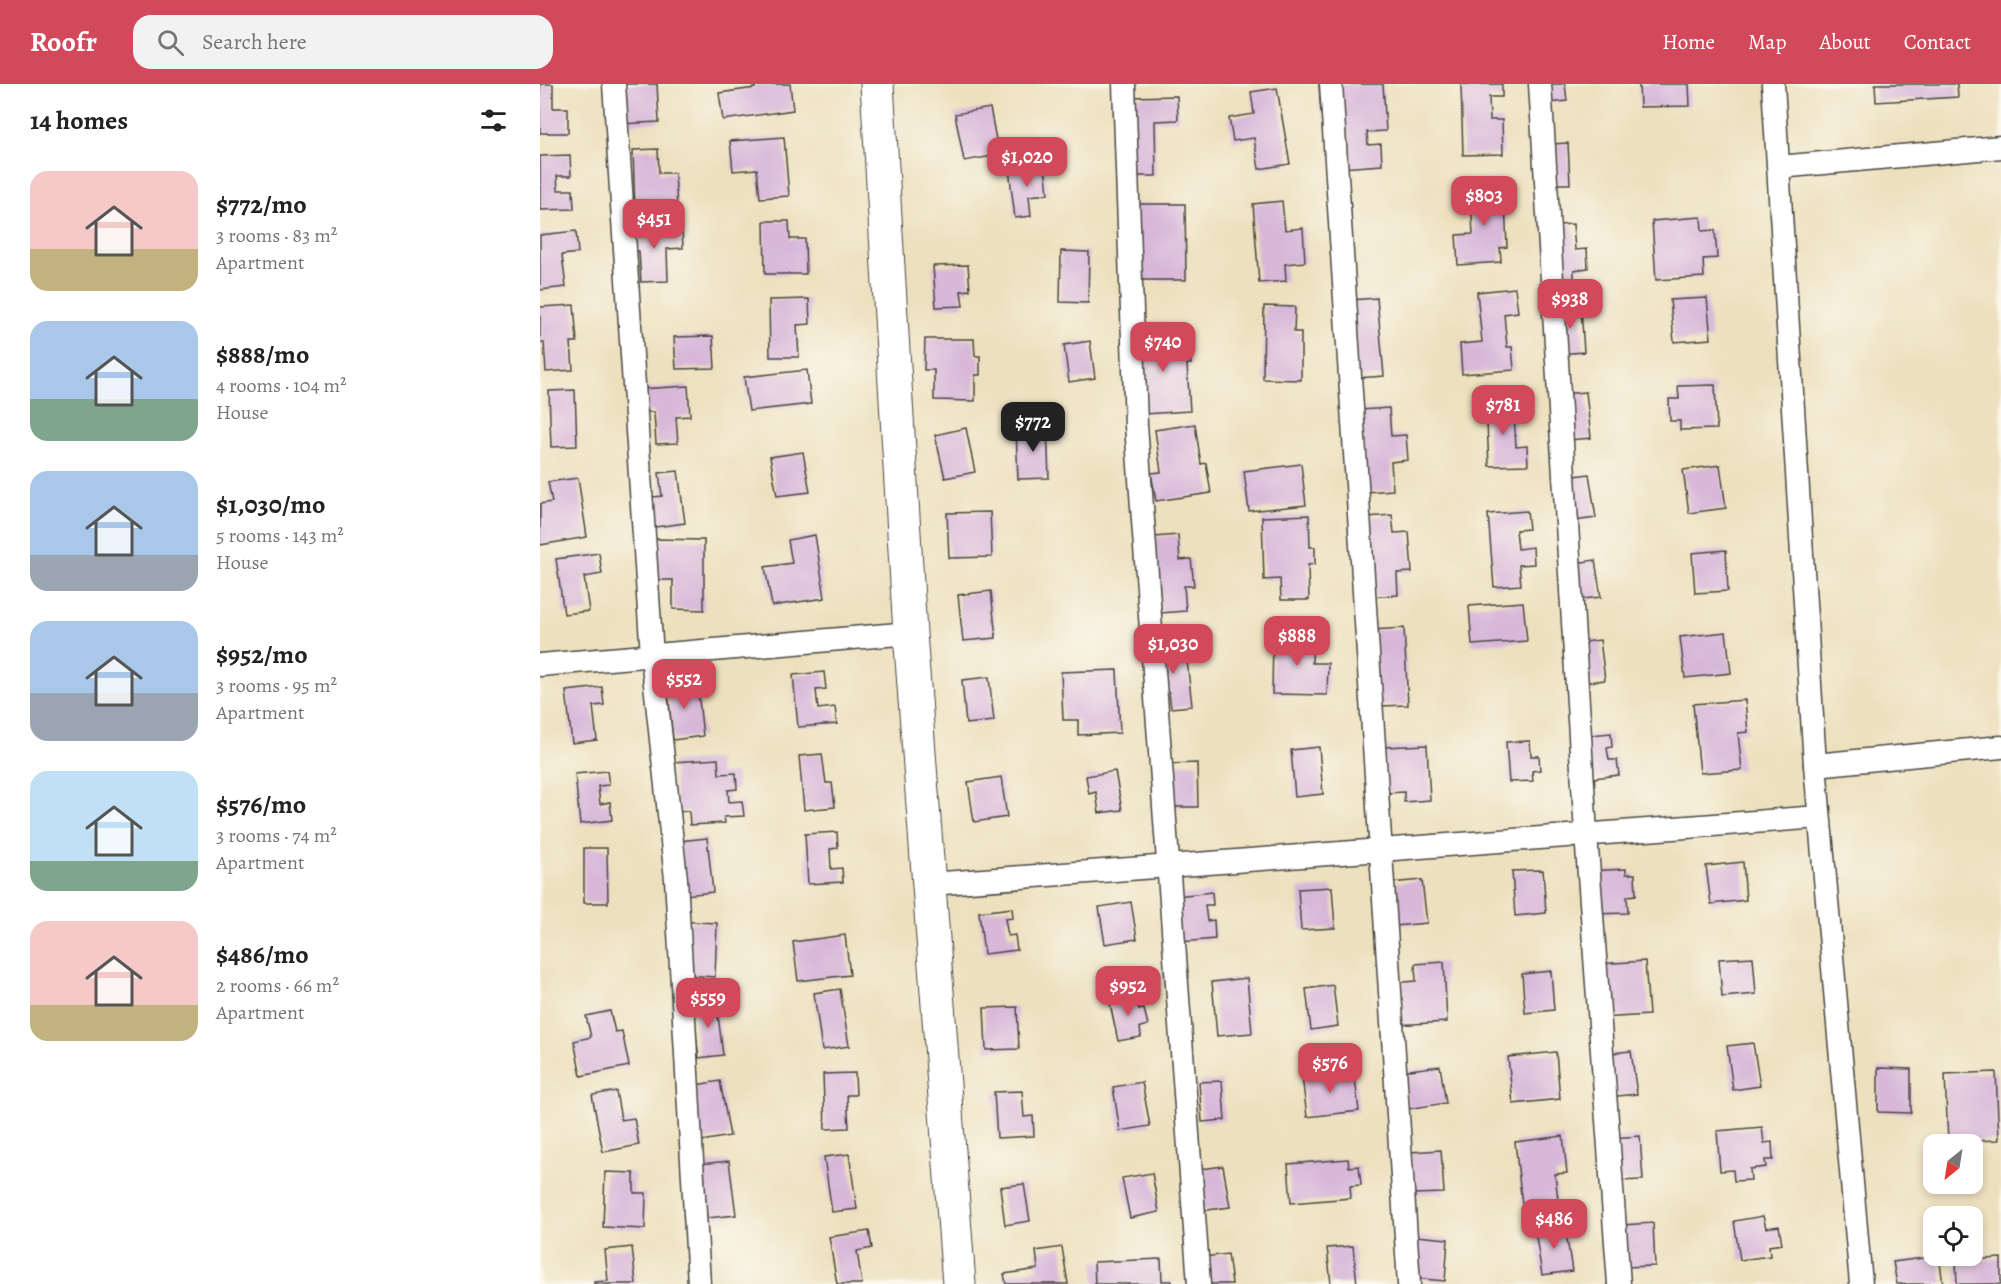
<!DOCTYPE html>
<meta charset="utf-8">
<style>
body{margin:0;font-family:Alegreya,serif;background:#f2f2f2;color:#222;height:100vh;display:flex;flex-direction:column;font-size:22px;white-space:nowrap}
*{box-sizing:border-box;margin:0}
p{font-size:20px;color:#767676}
.icon{flex:none;width:33px;height:33px;fill:none;stroke:currentColor;stroke-width:2;stroke-linecap:round;stroke-linejoin:round}
.map{position:relative;flex:1;overflow:hidden}
.details{display:flex;flex-direction:column;background:#fff;width:540px}
.details>*{flex:none}
.needle{width:39px;rotate:210deg}
.controls{position:absolute;left:1383px;top:1050px;display:grid;gap:12px}
.controls a{display:grid;place-items:center;width:60px;height:60px;border-radius:12px;background:#fff;box-shadow:0 3px 9px #0003;font-size:30px}
.price{position:absolute;translate:-50% -51px;padding:0 14px;border-radius:12px;background:#d1495b;color:#fff;font-size:20px;line-height:39px;filter:drop-shadow(0 2px 3px #0008)}
.price::after{content:'';position:absolute;left:50%;top:36px;width:18px;height:14px;margin-left:-9px;background:inherit;clip-path:polygon(0 0,100% 0,50% 100%)}
.price.selected{background:#222;color:#fff}
ul{padding:0;list-style:none}
li{display:flex;align-items:center;gap:18px;height:150px;padding:0 30px}
li span{display:grid;place-items:center;flex:none;width:168px;height:120px;border-radius:18px;color:#555}
li>.icon{margin-inline-start:auto}
span .icon{width:72px;height:72px;fill:#fffc;stroke-width:1}
li b{font-size:26px}
h2{display:flex;justify-content:space-between;align-items:center;height:72px;padding:0 30px;font-size:26px}
header{display:flex;align-items:center;gap:36px;box-sizing:border-box;height:84px;padding:0 30px;background:#d1495b;color:#fff}
header strong{font-size:28px}
nav{display:flex;gap:33px;margin-inline-start:auto;font-size:21px}
.search{width:420px;height:54px;background:#f2f2f2;display:flex;align-items:center;gap:15px;box-sizing:border-box;padding:0 21px;border-radius:18px;color:#767676;font-size:22px}
main{display:flex;flex:1;min-height:0}
.map>svg:first-child{display:block}
.building{fill:#d8b7d9}
.lines{fill:none;stroke-linecap:round;stroke-linejoin:round}
.street-casing{stroke:#484641;stroke-width:25}
.secondary-casing{stroke:#484641;stroke-width:35}
.street{stroke:#fff;stroke-width:22}
.secondary{stroke:#fff;stroke-width:33}
</style>
<header>
<strong>Roofr</strong>
<div class="search"><svg class="icon" aria-label="search" viewBox="0 0 24 24"><circle cx="10" cy="10" r="6"/><path d="M15 15l6 6"/></svg>Search here</div>
<nav><a>Home</a><a>Map</a><a>About</a><a>Contact</a></nav>
</header>
<main>
<section class="details">
<h2>14 homes<svg class="icon" aria-label="filters" viewBox="0 0 24 24"><path d="M4 7h16M4 17h16"/><circle cx="9" cy="7" r="2"/><circle cx="15" cy="17" r="2"/></svg></h2>
<ul>
<li><span style="background:linear-gradient(#f6c9c9 65%,#c2b280 0)"><svg class="icon" aria-label="home" viewBox="0 0 24 24"><path d="M3 11l9-7 9 7M6 9v11h12V9"/></svg></span><div><b>$772/mo</b><p>3 rooms · 83 m²</p><p>Apartment</p></div></li>
<li><span style="background:linear-gradient(#a9c7e8 65%,#7fa58c 0)"><svg class="icon" aria-label="home" viewBox="0 0 24 24"><path d="M3 11l9-7 9 7M6 9v11h12V9"/></svg></span><div><b>$888/mo</b><p>4 rooms · 104 m²</p><p>House</p></div></li>
<li><span style="background:linear-gradient(#a9c7e8 70%,#9aa5b1 0)"><svg class="icon" aria-label="home" viewBox="0 0 24 24"><path d="M3 11l9-7 9 7M6 9v11h12V9"/></svg></span><div><b>$1,030/mo</b><p>5 rooms · 143 m²</p><p>House</p></div></li>
<li><span style="background:linear-gradient(#a9c7e8 60%,#9aa5b1 0)"><svg class="icon" aria-label="home" viewBox="0 0 24 24"><path d="M3 11l9-7 9 7M6 9v11h12V9"/></svg></span><div><b>$952/mo</b><p>3 rooms · 95 m²</p><p>Apartment</p></div></li>
<li><span style="background:linear-gradient(#bfe0f5 75%,#7fa58c 0)"><svg class="icon" aria-label="home" viewBox="0 0 24 24"><path d="M3 11l9-7 9 7M6 9v11h12V9"/></svg></span><div><b>$576/mo</b><p>3 rooms · 74 m²</p><p>Apartment</p></div></li>
<li><span style="background:linear-gradient(#f6c9c9 70%,#c2b280 0)"><svg class="icon" aria-label="home" viewBox="0 0 24 24"><path d="M3 11l9-7 9 7M6 9v11h12V9"/></svg></span><div><b>$486/mo</b><p>2 rooms · 66 m²</p><p>Apartment</p></div></li>
</ul>
</section>
<div class="map">
<svg width="1461" height="1200" viewBox="0 0 1461 1200">
<rect width="100%" height="100%" fill="#fbf7ec"/>
<filter id="ink" filterUnits="userSpaceOnUse"><feTurbulence type="fractalNoise" baseFrequency=".0167" numOctaves="2"/><feDisplacementMap in="SourceGraphic" scale="12" xChannelSelector="R" yChannelSelector="G"/><feConvolveMatrix kernelMatrix="1 2 1 2 8 2 1 2 1" color-interpolation-filters="sRGB"/></filter>
<filter id="wash" filterUnits="userSpaceOnUse"><feTurbulence type="fractalNoise" baseFrequency=".008" numOctaves="4" result="noise"/><feDisplacementMap in="SourceGraphic" scale="24" xChannelSelector="R" yChannelSelector="G"/><feGaussianBlur stdDeviation="1.35" result="paint"/><feColorMatrix in="noise" values="0 0 0 0 0 0 0 0 0 0 0 0 0 0 0 0 0 1.4 0 .05"/><feComposite in="paint" operator="in"/></filter>
<g filter="url(#wash)">
<rect width="100%" height="100%" fill="#ede0be"/>
<g id="blocks">
<g class="building">
<polygon points="0,0 13,0 13,24 28,24 28,49 0,49"/>
<polygon points="77,0 117,0 119,38 80,40"/>
<polygon points="214,0 250,0 253,26 183,36 179,9 215,4"/>
<polygon points="798,0 843,0 846,47 827,48 828,61 841,60 842,81 801,84 798,29 781,30 779,1"/>
<polygon points="921,0 962,0 962,13 949,13 950,36 962,36 963,70 923,71"/>
<polygon points="997,0 1025,0 1027,17 999,20"/>
<polygon points="1099,0 1149,0 1150,22 1100,23"/>
<polygon points="1335,0 1417,0 1418,13 1336,18"/>
<polygon points="737,4 750,80 719,85 714,54 693,57 689,34 714,30 711,8"/>
<polygon points="637,12 638,36 615,37 616,92 591,92 589,13"/>
<polygon points="450,24 459,71 424,77 415,30"/>
<polygon points="244,53 249,112 220,114 217,85 193,87 190,57"/>
<polygon points="1028,59 1030,100 1002,100 1011,60"/>
<polygon points="118,65 119,89 135,89 137,124 95,125 93,66"/>
<polygon points="30,71 31,92 17,92 18,106 33,106 34,125 0,126 0,72"/>
<polygon points="505,81 508,110 489,112 491,132 475,134 469,85"/>
<polygon points="956,96 957,121 965,120 967,163 960,164 961,178 918,181 916,151 933,150 930,98"/>
<polygon points="742,117 745,146 763,144 765,178 745,180 746,197 719,199 713,120"/>
<polygon points="588,120 645,120 646,196 597,196"/>
<polygon points="1161,133 1162,147 1175,146 1177,174 1163,175 1164,193 1116,196 1112,137"/>
<polygon points="224,137 249,137 250,155 265,155 266,190 225,190"/>
<polygon points="1033,140 1035,166 1047,165 1048,184 1034,186 1034,198 1009,200 1004,142"/>
<polygon points="142,143 143,164 127,165 128,197 101,198 99,167 88,168 87,145"/>
<polygon points="36,147 38,169 22,171 26,203 0,206 0,151"/>
<polygon points="521,167 549,168 548,219 520,218"/>
<polygon points="428,181 430,206 421,207 423,222 396,223 393,182"/>
<polygon points="975,204 978,228 964,230 967,263 972,263 974,286 922,290 920,260 942,258 937,208"/>
<polygon points="837,214 844,292 817,294 811,216"/>
<polygon points="1167,214 1171,255 1134,258 1130,216"/>
<polygon points="269,215 270,240 257,241 259,273 230,273 229,216"/>
<polygon points="34,221 37,258 31,258 33,286 6,288 4,259 0,259 0,223"/>
<polygon points="724,222 755,223 754,248 761,248 761,296 723,295"/>
<polygon points="1041,223 1044,268 1018,270 1016,224"/>
<polygon points="649,251 651,280 647,280 650,327 604,330 589,255"/>
<polygon points="173,252 175,284 136,285 134,253"/>
<polygon points="385,255 434,255 435,272 440,272 440,291 435,291 435,317 394,316 394,286 384,286"/>
<polygon points="550,257 555,294 529,298 524,261"/>
<polygon points="267,286 271,320 209,327 204,293"/>
<polygon points="1175,301 1177,345 1140,346 1140,337 1130,337 1129,315 1139,315 1138,302"/>
<polygon points="148,302 150,332 136,333 138,359 116,360 114,328 102,328 100,305"/>
<polygon points="35,306 37,362 11,363 9,307"/>
<polygon points="1046,308 1051,354 1018,357 1020,310"/>
<polygon points="973,316 976,363 987,362 988,381 949,382 946,317"/>
<polygon points="849,324 851,352 866,351 868,376 851,378 853,406 827,408 821,326"/>
<polygon points="655,340 661,380 666,379 671,409 616,417 611,389 621,388 615,346"/>
<polygon points="426,344 435,388 405,394 395,351"/>
<polygon points="507,344 509,394 478,395 476,345"/>
<polygon points="263,368 270,408 237,412 230,373"/>
<polygon points="761,380 766,421 709,427 704,387"/>
<polygon points="1180,381 1186,424 1149,429 1143,386"/>
<polygon points="138,387 145,439 108,444 104,414 122,412 119,389"/>
<polygon points="1049,390 1056,434 1026,438 1020,394"/>
<polygon points="38,394 47,453 0,461 0,420 12,418 8,398"/>
<polygon points="987,427 989,445 976,446 978,465 993,463 994,480 979,481 981,501 954,503 948,430"/>
<polygon points="450,428 452,473 409,474 407,429"/>
<polygon points="769,431 770,463 775,463 775,480 768,481 769,516 741,516 740,495 724,496 722,433"/>
<polygon points="852,431 854,449 869,448 872,488 857,489 858,511 831,513 827,433"/>
<polygon points="275,451 285,514 232,522 225,483 252,479 248,456"/>
<polygon points="638,451 640,476 651,475 654,502 644,502 646,527 621,529 614,453"/>
<polygon points="115,455 164,456 164,526 133,525 133,496 114,496"/>
<polygon points="1186,466 1188,507 1155,509 1152,469"/>
<polygon points="59,469 62,490 44,493 49,527 24,530 16,475"/>
<polygon points="1055,476 1061,513 1035,516 1029,480"/>
<polygon points="451,507 456,554 423,557 418,511"/>
<polygon points="983,518 987,557 932,561 929,522"/>
<polygon points="864,544 868,621 840,622 832,546"/>
<polygon points="1186,548 1191,589 1145,594 1140,553"/>
<polygon points="733,551 773,552 772,579 788,579 787,611 732,610"/>
<polygon points="1060,556 1065,596 1040,599 1036,559"/>
<polygon points="645,558 652,622 631,624 629,608 611,610 621,560"/>
<polygon points="577,586 580,649 538,651 538,636 523,636 521,588"/>
<polygon points="284,588 286,605 276,606 278,625 295,623 297,640 258,643 253,591"/>
<polygon points="449,593 454,637 426,640 422,596"/>
<polygon points="157,598 163,652 133,656 129,617 122,617 120,602"/>
<polygon points="62,603 64,621 53,622 57,656 32,659 26,607"/>
<polygon points="1205,616 1208,648 1198,649 1202,686 1160,689 1153,620"/>
<polygon points="1071,649 1072,663 1067,664 1069,676 1077,676 1079,691 1045,695 1040,652"/>
<polygon points="990,657 991,672 999,672 1000,686 992,687 993,697 969,698 966,658"/>
<polygon points="887,661 890,716 864,718 864,708 847,709 844,663"/>
<polygon points="779,663 783,710 755,713 751,666"/>
<polygon points="282,670 286,699 292,699 295,723 264,726 259,672"/>
<polygon points="178,675 179,690 196,689 197,705 188,706 189,718 202,717 204,732 184,733 185,739 150,741 149,727 136,728 133,678"/>
<polygon points="657,679 658,723 629,723 628,680"/>
<polygon points="67,687 69,701 58,702 60,720 70,718 72,736 40,740 35,690"/>
<polygon points="575,687 582,726 559,729 556,708 549,710 546,692"/>
<polygon points="461,693 467,733 434,738 428,698"/>
<polygon points="297,748 298,764 290,765 291,785 302,784 303,798 268,800 265,750"/>
<polygon points="167,754 173,808 145,811 139,757"/>
<polygon points="44,764 67,764 68,819 44,819"/>
<polygon points="1203,778 1206,816 1171,820 1166,782"/>
<polygon points="1086,785 1086,790 1095,790 1096,811 1087,812 1088,829 1051,830 1049,787"/>
<polygon points="1003,786 1006,829 975,832 972,787"/>
<polygon points="882,796 887,839 855,842 850,799"/>
<polygon points="792,803 795,844 761,846 758,805"/>
<polygon points="672,808 673,821 665,821 667,837 674,836 675,855 641,858 637,812"/>
<polygon points="591,818 597,855 565,860 559,823"/>
<polygon points="472,824 473,834 465,835 468,852 475,851 477,866 444,870 439,828"/>
<polygon points="133,837 177,839 175,893 144,891"/>
<polygon points="305,851 310,891 258,897 253,858"/>
<polygon points="1213,873 1216,910 1182,913 1179,875"/>
<polygon points="1105,877 1109,931 1061,934 1058,880"/>
<polygon points="904,878 907,938 855,941 852,899 876,897 875,880"/>
<polygon points="1011,887 1014,926 985,929 982,890"/>
<polygon points="707,894 712,949 677,952 672,898"/>
<polygon points="793,901 798,942 771,946 766,905"/>
<polygon points="300,905 309,962 282,966 274,909"/>
<polygon points="595,909 599,926 604,925 608,941 600,943 601,953 578,957 569,915"/>
<polygon points="176,915 183,971 159,974 152,918"/>
<polygon points="477,923 479,965 446,966 444,924"/>
<polygon points="70,927 75,948 82,947 89,982 41,992 34,957 51,953 46,932"/>
<polygon points="1213,959 1220,1002 1193,1006 1187,962"/>
<polygon points="1091,967 1097,1010 1068,1013 1062,970"/>
<polygon points="1016,968 1020,1015 973,1020 968,973"/>
<polygon points="900,982 906,1019 868,1025 862,987"/>
<polygon points="1338,984 1371,985 1371,1029 1338,1028"/>
<polygon points="814,986 819,1027 767,1033 762,992"/>
<polygon points="1456,988 1459,1056 1408,1058 1405,990"/>
<polygon points="315,989 316,1011 307,1011 309,1044 285,1045 283,990"/>
<polygon points="180,997 190,1052 145,1060 156,1001"/>
<polygon points="682,997 685,1036 662,1038 659,998"/>
<polygon points="602,998 610,1042 580,1047 573,1003"/>
<polygon points="76,1007 81,1036 94,1034 99,1061 63,1068 52,1011"/>
<polygon points="482,1007 484,1033 493,1032 494,1052 457,1054 454,1008"/>
<polygon points="1222,1043 1224,1059 1232,1058 1233,1076 1225,1076 1226,1083 1210,1085 1211,1096 1194,1097 1193,1086 1180,1087 1177,1047"/>
<polygon points="1023,1052 1027,1089 1015,1090 1018,1116 982,1120 975,1058"/>
<polygon points="1100,1052 1103,1096 1076,1097 1073,1054"/>
<polygon points="901,1066 904,1109 873,1110 870,1068"/>
<polygon points="309,1070 317,1125 292,1128 284,1073"/>
<polygon points="808,1075 809,1083 819,1082 821,1101 810,1102 811,1114 751,1119 748,1080"/>
<polygon points="189,1077 196,1131 167,1134 160,1080"/>
<polygon points="683,1082 690,1123 660,1127 654,1086"/>
<polygon points="65,1088 94,1089 94,1109 106,1109 105,1145 63,1143"/>
<polygon points="612,1089 619,1128 590,1134 582,1094"/>
<polygon points="484,1100 490,1137 465,1141 460,1103"/>
<polygon points="1223,1132 1226,1144 1239,1142 1242,1160 1229,1162 1230,1172 1200,1176 1194,1137"/>
<polygon points="1113,1139 1115,1182 1082,1183 1081,1141"/>
<polygon points="1025,1142 1032,1187 1002,1191 995,1146"/>
<polygon points="329,1147 332,1164 317,1167 322,1200 297,1200 289,1153"/>
<polygon points="875,1152 908,1155 905,1197 872,1194"/>
<polygon points="813,1162 817,1200 791,1200 787,1164"/>
<polygon points="92,1163 96,1200 54,1200 54,1198 68,1197 65,1166"/>
<polygon points="522,1163 528,1200 466,1200 464,1190 498,1185 496,1167"/>
<polygon points="688,1170 692,1200 668,1200 664,1173"/>
<polygon points="1399,1172 1403,1200 1357,1200 1353,1178"/>
<polygon points="1461,1174 1461,1200 1417,1200 1416,1177"/>
<polygon points="621,1175 622,1197 632,1197 632,1200 555,1200 554,1178"/>
</g>
</g>
</g>
<g filter="url(#ink)">
<use href="#blocks" fill-opacity="0" stroke="#484641" stroke-width="1.5"/>
<g class="lines">
<defs>
<g id="street">
<polyline points="74,0 112,572 136,795 159,1200"/>
<polyline points="584,0 596,341 659,1200"/>
<polyline points="791,0 869,1200"/>
<polyline points="1000,0 1046,750 1079,1200"/>
<polyline points="1233,0 1275,681 1321,1200"/>
<polyline points="1239,83 1461,63"/>
<polyline points="0,581 370,549"/>
<polyline points="1275,681 1461,663"/>
<polyline points="390,800 1279,733"/>
</g>
<polyline id="secondary" points="337,0 370,549 419,1200"/>
</defs>
<use href="#street" class="street-casing"/>
<use href="#secondary" class="secondary-casing"/>
<use href="#street" class="street"/>
<use href="#secondary" class="secondary"/>
</g>
</g>
</svg>
<div class="controls">
<a><svg class="needle" viewBox="-14 -14 28 28"><path d="M0-13l5 13h-10z" fill="#e53935"/><path d="M0 13l5-13h-10z" fill="#767676"/></svg></a>
<a><svg class="icon" aria-label="locate" viewBox="0 0 24 24"><circle cx="12" cy="12" r="6"/><path d="M12 2v4M12 18v4M2 12h4M18 12h4"/></svg></a>
</div>
<b class="price" style="left:487px;top:104px">$1,020</b>
<b class="price" style="left:944px;top:143px">$803</b>
<b class="price" style="left:114px;top:166px">$451</b>
<b class="price" style="left:1030px;top:246px">$938</b>
<b class="price" style="left:623px;top:289px">$740</b>
<b class="price" style="left:963px;top:352px">$781</b>
<b class="price selected" style="left:493px;top:369px">$772</b>
<b class="price" style="left:757px;top:583px">$888</b>
<b class="price" style="left:633px;top:591px">$1,030</b>
<b class="price" style="left:144px;top:626px">$552</b>
<b class="price" style="left:588px;top:933px">$952</b>
<b class="price" style="left:168px;top:945px">$559</b>
<b class="price" style="left:790px;top:1010px">$576</b>
<b class="price" style="left:1014px;top:1166px">$486</b>
</div>
</main>
